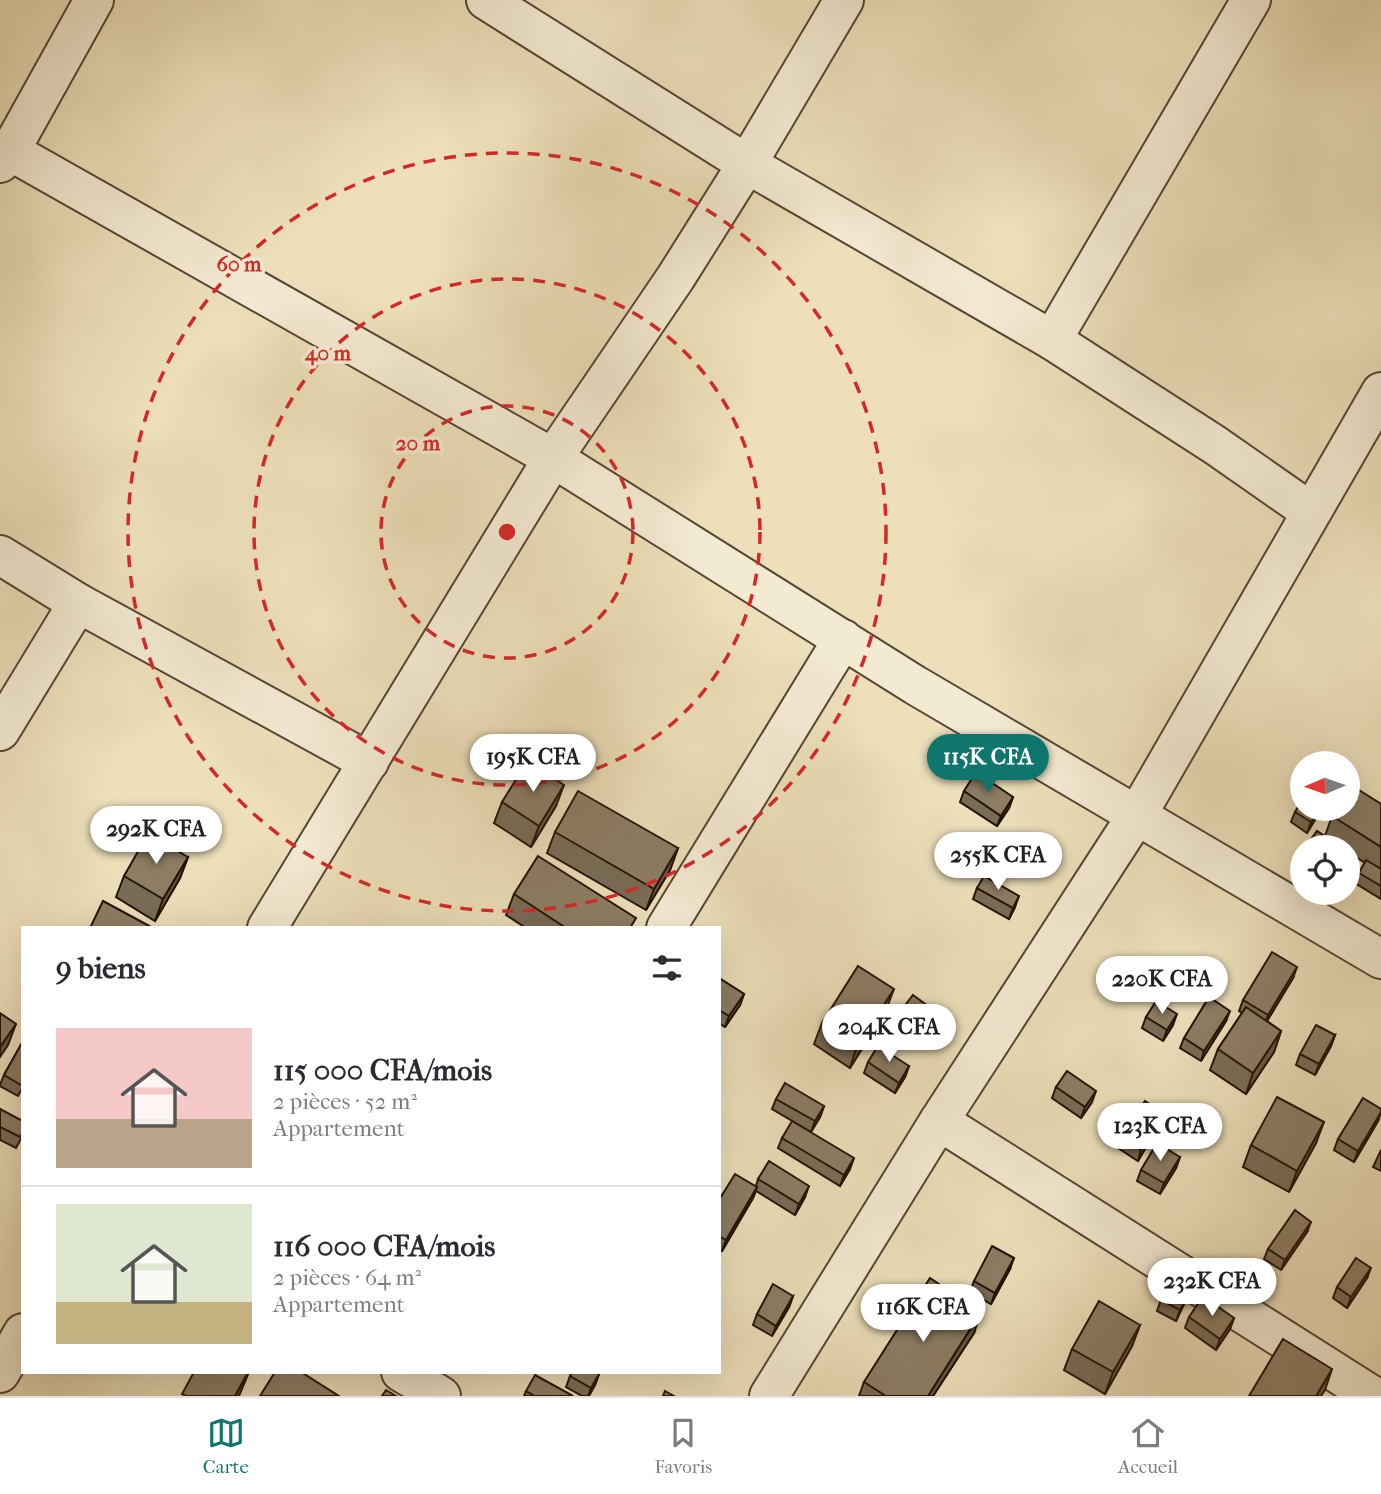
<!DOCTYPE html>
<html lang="fr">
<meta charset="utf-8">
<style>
body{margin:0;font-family:"IM FELL French Canon",serif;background:#f2f2f3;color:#2b2b33;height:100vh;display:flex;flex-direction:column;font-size:26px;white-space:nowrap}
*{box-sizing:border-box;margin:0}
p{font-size:23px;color:#7c7c81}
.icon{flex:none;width:38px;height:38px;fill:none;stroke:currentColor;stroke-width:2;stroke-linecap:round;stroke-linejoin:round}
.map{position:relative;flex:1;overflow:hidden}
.drawer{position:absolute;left:21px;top:926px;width:700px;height:448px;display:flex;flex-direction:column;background:#fff;border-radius:0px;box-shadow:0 7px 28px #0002}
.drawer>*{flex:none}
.needle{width:46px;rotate:268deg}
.tools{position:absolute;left:1290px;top:751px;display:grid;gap:14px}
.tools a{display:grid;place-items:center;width:70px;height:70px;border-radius:50%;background:#fff;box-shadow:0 7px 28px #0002;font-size:35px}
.price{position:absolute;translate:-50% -60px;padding:0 16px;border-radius:24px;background:#fff;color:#222;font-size:23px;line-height:46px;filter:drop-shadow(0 2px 4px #0008)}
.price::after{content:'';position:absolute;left:50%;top:42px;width:21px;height:16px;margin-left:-10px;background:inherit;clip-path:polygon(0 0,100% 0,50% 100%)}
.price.on{background:#0f766e;color:#fff}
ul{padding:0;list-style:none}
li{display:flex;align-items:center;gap:21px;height:175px;padding:0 35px}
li+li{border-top:2px solid #e1e1e2}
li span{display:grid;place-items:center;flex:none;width:196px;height:140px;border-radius:0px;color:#555}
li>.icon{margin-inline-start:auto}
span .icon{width:84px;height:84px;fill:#fffc;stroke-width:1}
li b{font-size:30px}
h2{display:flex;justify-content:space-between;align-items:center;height:84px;padding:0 35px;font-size:30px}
.tab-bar{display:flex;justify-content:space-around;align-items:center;height:98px;border-top:2px solid #e1e1e2;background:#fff;font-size:19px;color:#7c7c81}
.tab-bar a{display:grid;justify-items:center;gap:4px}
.tab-bar .on{color:#0f766e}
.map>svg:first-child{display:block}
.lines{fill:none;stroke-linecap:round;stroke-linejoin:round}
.minor-casing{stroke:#574533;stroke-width:42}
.minor{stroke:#f3ead2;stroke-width:38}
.wall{fill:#786c56;stroke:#251206;stroke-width:2}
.shaded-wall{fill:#625846;stroke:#251206;stroke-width:2}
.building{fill:#8c7d64;stroke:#251206;stroke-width:2}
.ring{fill:none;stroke:#d62828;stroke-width:3.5;stroke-dasharray:12 9}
.centre{fill:#d62828;stroke:#f3ead2;stroke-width:3.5}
.ring-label{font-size:21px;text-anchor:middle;font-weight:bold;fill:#d62828;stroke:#f3ead2;stroke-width:7;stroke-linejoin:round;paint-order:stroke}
</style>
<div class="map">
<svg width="1381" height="1396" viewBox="0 0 1381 1396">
<rect width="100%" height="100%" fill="#ecdfba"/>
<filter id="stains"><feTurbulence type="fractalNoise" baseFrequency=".00286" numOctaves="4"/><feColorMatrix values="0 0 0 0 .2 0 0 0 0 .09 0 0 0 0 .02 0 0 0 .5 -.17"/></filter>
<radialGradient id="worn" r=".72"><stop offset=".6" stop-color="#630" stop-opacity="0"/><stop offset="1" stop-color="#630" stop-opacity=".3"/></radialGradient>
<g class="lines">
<defs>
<g id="minor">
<polyline points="486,0 747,164 1052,340 1215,445 1311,512"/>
<polyline points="10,151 553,458 915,685 1381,959"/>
<polyline points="0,163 10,151 94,0"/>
<polyline points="1052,340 1251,0"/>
<polyline points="0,555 78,603 369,762"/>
<polyline points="0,731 78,603"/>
<polyline points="267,928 553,458 676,277 747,164 844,0"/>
<polyline points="666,928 843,639"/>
<polyline points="939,1121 1373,1396"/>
<polyline points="401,1372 441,1396"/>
<polyline points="0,1373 23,1333"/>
<polyline points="769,1396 939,1121 1137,815 1381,392"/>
</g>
</defs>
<use href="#minor" class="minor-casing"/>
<use href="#minor" class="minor"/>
</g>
<g class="wall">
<polygon points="964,791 1013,797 1009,808 997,826 960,802"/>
<polygon points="502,802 556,806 531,847 494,823"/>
<polygon points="1381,804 1381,899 1355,883 1359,873 1365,863 1348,852 1348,847 1306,847 1317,831 1325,836 1332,816"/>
<polygon points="1322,808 1307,833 1291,822 1295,812"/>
<polygon points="555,832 678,848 670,870 646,910 547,853"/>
<polygon points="188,857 180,878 155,921 116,897 124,876"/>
<polygon points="977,888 1015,907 1009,919 973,899"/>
<polygon points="514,894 633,928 526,928 506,915"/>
<polygon points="719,978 744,994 740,1005 725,1027 719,1023"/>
<polygon points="1293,978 1267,1021 1281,1031 1274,1052 1246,1094 1210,1070 1218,1049 1242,1013 1239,1011 1243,1000"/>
<polygon points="928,1006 924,1017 907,1039 892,1028 896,1017"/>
<polygon points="886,1010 850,1068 814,1044 822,1023"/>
<polygon points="1146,1017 1173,1025 1163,1041 1142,1028"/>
<polygon points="1226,1021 1201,1061 1180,1048 1184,1038"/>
<polygon points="1335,1035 1331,1046 1315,1075 1296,1065 1300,1054"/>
<polygon points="23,1041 23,1087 18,1096 0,1086 0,1085 4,1075"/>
<polygon points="868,1062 909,1066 905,1077 895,1093 864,1073"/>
<polygon points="1056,1087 1092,1102 1081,1118 1052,1098"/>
<polygon points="776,1099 824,1106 820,1117 811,1132 772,1109"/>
<polygon points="0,1109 23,1135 16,1148 0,1140"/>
<polygon points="1378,1121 1354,1162 1334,1150 1338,1139"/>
<polygon points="1160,1123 1138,1161 1118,1148 1122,1137"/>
<polygon points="782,1138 850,1169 840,1186 778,1148"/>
<polygon points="1316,1143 1289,1192 1243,1167 1251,1145"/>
<polygon points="1381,1150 1381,1171 1373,1167"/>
<polygon points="1180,1157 1176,1168 1160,1194 1137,1181 1141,1170"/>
<polygon points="758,1179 805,1197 795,1215 756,1191 753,1198 722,1251 719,1249 719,1200 756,1186"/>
<polygon points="1307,1232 1281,1270 1264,1259 1268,1249"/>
<polygon points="1010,1269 991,1304 970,1292 974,1281"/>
<polygon points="1367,1278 1347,1308 1333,1298 1337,1287"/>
<polygon points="1192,1286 1176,1321 1157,1311 1161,1300"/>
<polygon points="793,1296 789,1307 772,1336 753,1325 757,1314"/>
<polygon points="1189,1317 1234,1318 1230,1329 1216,1350 1185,1328"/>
<polygon points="1140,1325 1132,1346 1105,1394 1064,1370 1072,1349"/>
<polygon points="974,1333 933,1396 859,1396 864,1382"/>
<polygon points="599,1374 595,1385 589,1396 582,1396 566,1387 570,1376"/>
<polygon points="526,1391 573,1396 524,1396"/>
</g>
<g class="shaded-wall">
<polygon points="564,785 556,806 531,847 539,826"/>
<polygon points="1013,797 1009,808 997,826 1001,816"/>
<polygon points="1320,808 1322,808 1307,833 1311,822"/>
<polygon points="678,848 670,870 646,910 654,889"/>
<polygon points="188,857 180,878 155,921 163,899"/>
<polygon points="1019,896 1015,907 1009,919 1013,908"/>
<polygon points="1297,967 1293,978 1264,1026 1268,1015"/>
<polygon points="894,989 886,1010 850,1068 857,1046"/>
<polygon points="744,994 740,1005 725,1027 729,1016"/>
<polygon points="928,1006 924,1017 907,1039 911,1029"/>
<polygon points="1230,1011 1226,1021 1201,1061 1204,1051"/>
<polygon points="1177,1014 1173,1025 1163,1041 1167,1030"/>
<polygon points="16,1024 8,1045 0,1057 0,1047"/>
<polygon points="1281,1031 1274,1052 1246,1094 1253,1073"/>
<polygon points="1335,1035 1331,1046 1315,1075 1319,1064"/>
<polygon points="909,1066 905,1077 895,1093 899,1083"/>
<polygon points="1096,1091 1092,1102 1081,1118 1085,1107"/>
<polygon points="824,1106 820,1117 811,1132 815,1121"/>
<polygon points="1381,1112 1378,1121 1354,1162 1358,1151"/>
<polygon points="1164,1113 1160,1123 1138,1161 1141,1150"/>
<polygon points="1324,1122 1316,1143 1289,1192 1297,1171"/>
<polygon points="1180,1157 1176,1168 1160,1194 1164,1183"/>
<polygon points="854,1158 850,1169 840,1186 844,1175"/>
<polygon points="809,1186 805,1197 795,1215 799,1204"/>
<polygon points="757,1187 753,1198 722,1251 726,1240"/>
<polygon points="1311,1222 1307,1232 1281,1270 1285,1260"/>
<polygon points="1014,1258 1010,1269 991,1304 995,1293"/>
<polygon points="1371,1268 1367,1278 1347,1308 1351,1297"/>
<polygon points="1192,1286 1188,1296 1176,1321 1180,1310"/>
<polygon points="793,1296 789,1307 772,1336 776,1326"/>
<polygon points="981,1312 974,1333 933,1396 928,1396"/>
<polygon points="1234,1318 1230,1329 1216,1350 1220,1339"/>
<polygon points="1140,1325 1132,1346 1105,1394 1113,1372"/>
<polygon points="1332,1369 1325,1390 1321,1396 1316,1396"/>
<polygon points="249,1372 239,1396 235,1396"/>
<polygon points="599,1374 595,1385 588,1396 591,1388"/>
</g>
<g class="building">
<polygon points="527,762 564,785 539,826 502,802"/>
<polygon points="976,772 1013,797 1001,816 964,791"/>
<polygon points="1351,785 1381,804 1381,847 1332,816 1337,808 1348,808 1348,791"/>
<polygon points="578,791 678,848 654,889 555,832"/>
<polygon points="1302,800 1302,808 1320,808 1311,822 1295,812"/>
<polygon points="1317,831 1338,846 1337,847 1306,846"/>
<polygon points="148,834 188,857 163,899 124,876"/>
<polygon points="538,856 636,918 630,928 566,928 514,894"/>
<polygon points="1366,860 1381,869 1381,886 1359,873"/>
<polygon points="984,876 1019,896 1013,908 977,888"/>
<polygon points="103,901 153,928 90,928"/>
<polygon points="1272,952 1297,967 1268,1015 1243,1000"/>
<polygon points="858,966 894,989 857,1046 822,1023"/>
<polygon points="719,978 744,994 729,1016 719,1010"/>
<polygon points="913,995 928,1006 911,1029 896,1017"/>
<polygon points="1209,997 1230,1011 1204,1051 1184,1038"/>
<polygon points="1156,1001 1177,1014 1167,1030 1146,1017"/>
<polygon points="1246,1007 1281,1031 1253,1073 1218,1049"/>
<polygon points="0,1013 16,1024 0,1047"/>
<polygon points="1316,1025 1335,1035 1319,1064 1300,1054"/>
<polygon points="23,1041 23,1083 21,1085 4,1075"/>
<polygon points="878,1046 909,1066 899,1083 868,1062"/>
<polygon points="1067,1071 1096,1091 1085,1107 1056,1087"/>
<polygon points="785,1083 824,1106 815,1121 776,1099"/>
<polygon points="1277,1097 1324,1122 1297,1171 1251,1145"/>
<polygon points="1363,1098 1381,1109 1381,1112 1358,1151 1338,1139"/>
<polygon points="1145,1101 1164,1113 1141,1150 1122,1137"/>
<polygon points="0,1109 23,1121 23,1132 20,1137 0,1127"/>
<polygon points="792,1121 854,1158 844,1175 782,1138"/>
<polygon points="1157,1143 1180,1157 1164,1183 1141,1170"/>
<polygon points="769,1161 809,1186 799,1204 758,1179"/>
<polygon points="735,1174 757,1187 726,1240 719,1236 719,1200"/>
<polygon points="1295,1210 1311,1222 1285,1260 1268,1249"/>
<polygon points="992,1246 1014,1258 995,1293 974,1281"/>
<polygon points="1356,1258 1371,1268 1351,1297 1337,1287"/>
<polygon points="1173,1277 1192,1286 1180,1310 1161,1300"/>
<polygon points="930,1278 981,1312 928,1396 886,1396 864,1382"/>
<polygon points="773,1284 793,1296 776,1326 757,1314"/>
<polygon points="1203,1296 1234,1318 1220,1339 1189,1317"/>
<polygon points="1099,1301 1140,1325 1113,1372 1072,1349"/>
<polygon points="1283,1339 1332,1369 1316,1396 1249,1396"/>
<polygon points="194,1372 248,1372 235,1396 186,1396 182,1394"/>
<polygon points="275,1372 301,1372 339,1396 260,1396"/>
<polygon points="573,1372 595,1372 599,1374 591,1388 570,1376"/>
<polygon points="535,1375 573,1396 535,1396 526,1391"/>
<polygon points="386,1390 396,1396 382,1396"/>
<polygon points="665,1391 674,1396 663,1396"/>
</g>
<g class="ring">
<circle cx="507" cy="532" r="126"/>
<circle cx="507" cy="532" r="253"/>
<circle cx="507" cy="532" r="379"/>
</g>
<circle cx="507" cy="532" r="10" class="centre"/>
<g class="ring-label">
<text x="239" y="271">60 m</text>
<text x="328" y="360">40 m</text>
<text x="418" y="450">20 m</text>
</g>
<rect width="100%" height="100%" filter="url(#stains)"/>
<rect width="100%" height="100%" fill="url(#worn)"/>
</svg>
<div class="tools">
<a><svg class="needle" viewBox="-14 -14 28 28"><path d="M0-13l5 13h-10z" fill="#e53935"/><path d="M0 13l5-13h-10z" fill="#7c7c81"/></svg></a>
<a><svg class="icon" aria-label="locate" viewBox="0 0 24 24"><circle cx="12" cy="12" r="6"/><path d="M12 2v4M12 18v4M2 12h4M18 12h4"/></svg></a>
</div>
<b class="price" style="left:533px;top:794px">195K CFA</b>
<b class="price on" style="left:988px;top:794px">115K CFA</b>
<b class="price" style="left:156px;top:866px">292K CFA</b>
<b class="price" style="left:998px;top:892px">255K CFA</b>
<b class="price" style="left:1162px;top:1016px">220K CFA</b>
<b class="price" style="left:889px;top:1064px">204K CFA</b>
<b class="price" style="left:1160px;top:1163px">123K CFA</b>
<b class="price" style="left:1212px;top:1318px">232K CFA</b>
<b class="price" style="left:923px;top:1344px">116K CFA</b>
<section class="drawer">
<h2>9 biens<svg class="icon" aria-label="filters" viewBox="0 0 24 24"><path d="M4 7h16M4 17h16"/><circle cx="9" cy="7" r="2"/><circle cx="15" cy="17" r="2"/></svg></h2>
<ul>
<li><span style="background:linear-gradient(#f6c9c9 65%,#b9a48a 0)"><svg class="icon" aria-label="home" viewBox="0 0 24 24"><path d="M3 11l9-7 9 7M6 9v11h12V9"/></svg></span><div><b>115 000 CFA/mois</b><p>2 pièces · 52 m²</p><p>Appartement</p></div></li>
<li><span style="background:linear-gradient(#dfe7d0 70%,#c2b280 0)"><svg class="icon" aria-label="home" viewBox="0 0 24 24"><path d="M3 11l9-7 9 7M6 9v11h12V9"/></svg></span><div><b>116 000 CFA/mois</b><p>2 pièces · 64 m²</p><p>Appartement</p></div></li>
</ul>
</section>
</div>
<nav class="tab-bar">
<a class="on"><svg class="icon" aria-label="map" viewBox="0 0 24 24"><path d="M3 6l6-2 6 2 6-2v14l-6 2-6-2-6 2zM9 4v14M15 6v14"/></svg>Carte</a>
<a><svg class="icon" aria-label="saved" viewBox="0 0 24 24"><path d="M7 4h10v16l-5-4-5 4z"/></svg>Favoris</a>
<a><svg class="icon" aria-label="home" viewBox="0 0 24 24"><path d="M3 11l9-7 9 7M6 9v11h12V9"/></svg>Accueil</a>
</nav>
